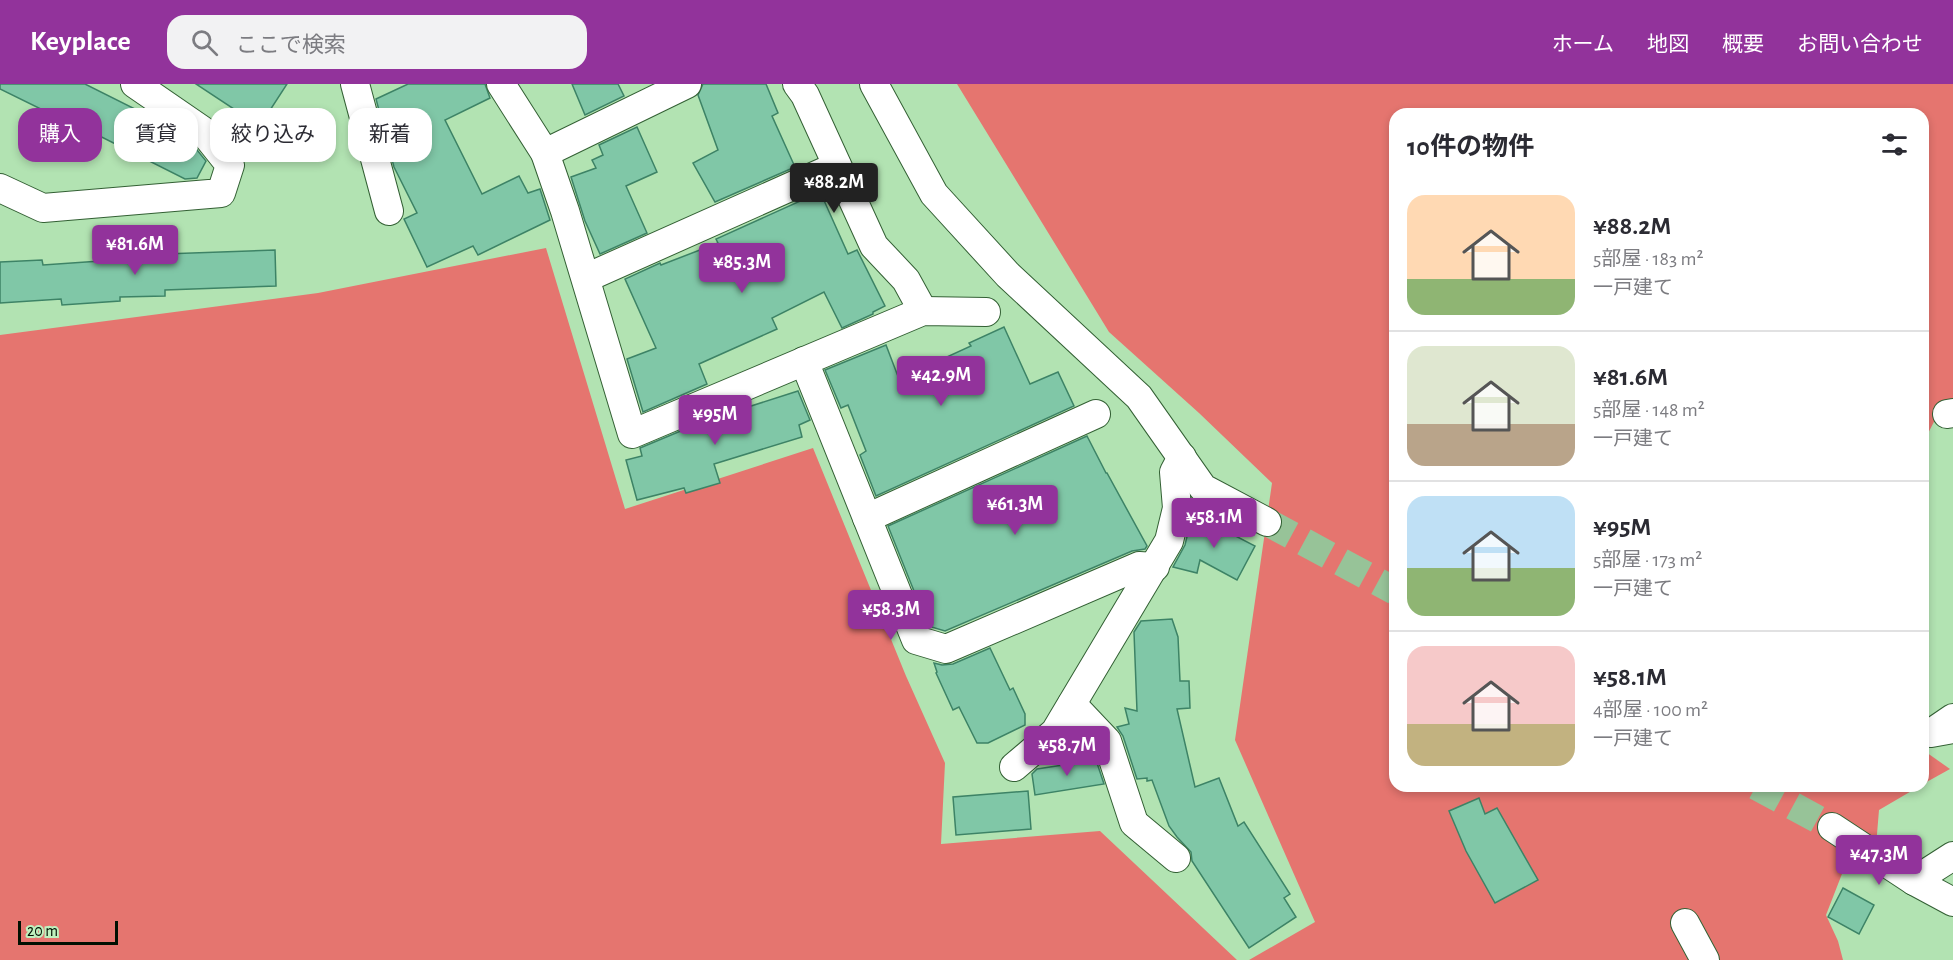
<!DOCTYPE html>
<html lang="ja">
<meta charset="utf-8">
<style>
body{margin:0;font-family:"Alegreya Sans","Noto Sans JP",sans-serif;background:#f2f2f3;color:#2b2b33;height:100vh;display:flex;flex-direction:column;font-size:22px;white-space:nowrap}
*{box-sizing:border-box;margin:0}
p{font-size:20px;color:#7c7c81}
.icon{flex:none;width:33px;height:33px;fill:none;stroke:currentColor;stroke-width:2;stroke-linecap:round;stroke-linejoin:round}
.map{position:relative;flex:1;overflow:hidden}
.details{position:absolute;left:1389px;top:24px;width:540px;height:684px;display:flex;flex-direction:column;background:#fff;border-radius:18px;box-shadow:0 3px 9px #0003}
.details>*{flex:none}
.guide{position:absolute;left:18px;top:24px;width:570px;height:54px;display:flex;gap:12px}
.scale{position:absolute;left:18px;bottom:15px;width:100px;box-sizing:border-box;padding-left:6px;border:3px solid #011002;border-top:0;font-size:16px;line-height:21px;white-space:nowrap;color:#011002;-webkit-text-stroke:4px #bff1be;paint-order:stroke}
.price{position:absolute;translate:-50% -51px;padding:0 14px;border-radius:6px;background:#92339b;color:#fff;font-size:20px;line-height:39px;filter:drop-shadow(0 2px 3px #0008)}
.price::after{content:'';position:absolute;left:50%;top:36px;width:18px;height:14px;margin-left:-9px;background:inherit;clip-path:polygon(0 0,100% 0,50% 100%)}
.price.on{background:#222;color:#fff}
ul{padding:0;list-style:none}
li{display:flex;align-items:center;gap:18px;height:150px;padding:0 18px}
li+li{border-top:2px solid #e1e1e2}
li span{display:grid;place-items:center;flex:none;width:168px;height:120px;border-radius:18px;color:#555}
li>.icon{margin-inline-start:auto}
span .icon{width:72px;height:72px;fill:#fffc;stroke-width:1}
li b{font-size:26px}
h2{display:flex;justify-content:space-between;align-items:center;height:72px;padding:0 18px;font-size:26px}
.pill{padding:0 21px;border-radius:18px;background:#fff;box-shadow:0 3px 9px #0003;font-size:21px;line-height:54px}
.pill.on{background:#92339b;color:#fff}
header{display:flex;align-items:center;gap:36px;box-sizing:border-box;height:84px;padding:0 30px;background:#92339b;color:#fff}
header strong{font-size:28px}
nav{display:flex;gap:33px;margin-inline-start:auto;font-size:21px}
.search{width:420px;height:54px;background:#f2f2f3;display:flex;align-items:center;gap:15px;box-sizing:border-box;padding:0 21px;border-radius:18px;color:#7c7c81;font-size:22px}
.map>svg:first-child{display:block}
.forest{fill:#e5756f}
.building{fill:#80c7a7;stroke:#3d8366;stroke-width:1.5}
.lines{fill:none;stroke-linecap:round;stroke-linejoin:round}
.street-tunnel{stroke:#97c398;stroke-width:28;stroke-dasharray:28 14;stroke-linecap:butt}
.street-casing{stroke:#336034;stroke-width:30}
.street{stroke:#fff;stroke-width:28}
</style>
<header>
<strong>Keyplace</strong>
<div class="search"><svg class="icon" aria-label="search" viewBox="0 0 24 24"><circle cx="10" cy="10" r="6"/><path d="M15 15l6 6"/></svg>ここで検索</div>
<nav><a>ホーム</a><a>地図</a><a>概要</a><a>お問い合わせ</a></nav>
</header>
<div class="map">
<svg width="1953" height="876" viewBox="0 0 1953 876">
<rect width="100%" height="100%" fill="#b2e3b2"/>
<g class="forest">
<polygon points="957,0 1953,0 1953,314 1938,330 1923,359 1923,30 1395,30 1395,702 1920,702 1879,726 1876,762 1847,777 1826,831 1838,857 1843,876 1249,876 1315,838 1235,656 1272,399 1199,329 1109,248"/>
<polygon points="546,164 625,425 813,364 906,592 945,679 941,760 1100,747 1237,876 0,876 0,251 318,209"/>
<polygon points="1923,666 1950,685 1923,700"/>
</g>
<g class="building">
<polygon points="0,0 85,0 143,29 140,34 193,61 206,77 197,94 185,95 56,30 55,32 0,5"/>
<polygon points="196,0 287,0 263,37 252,37"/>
<polygon points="408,0 485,0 490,14 445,36 482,110 519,92 528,109 540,105 550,136 478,171 473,162 427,183 404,135 417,129 394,83 376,15"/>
<polygon points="572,0 618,0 624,12 585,31"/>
<polygon points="703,0 766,0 778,29 772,32 795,83 715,118 693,79 718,66 698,11"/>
<polygon points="637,43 657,88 626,102 647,149 600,170 585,137 571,93 596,84 592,76 603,71 599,61"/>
<polygon points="822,112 848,170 857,166 885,222 873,228 873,230 842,244 824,208 772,234 777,245 699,280 707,300 643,328 627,275 656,264 625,195 660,179 661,181 718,159 716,155 809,113 811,117"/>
<polygon points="275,166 276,202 165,206 165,212 120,213 120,217 62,221 61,215 0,219 0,178 42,176 43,181 129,175 129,168 164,167 164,170"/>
<polygon points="1004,243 1030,300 1058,288 1074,322 876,412 860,371 866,367 848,321 841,324 825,286 886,261 899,295 971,262 969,259"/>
<polygon points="798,307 810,336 799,341 802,353 714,380 720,399 686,409 684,404 637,416 626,376 642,372 640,364 719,331 720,332"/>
<polygon points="1087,352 1106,389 1107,389 1147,462 1145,465 1132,467 945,547 928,542 888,442"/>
<polygon points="1192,432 1201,434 1255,462 1237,496 1200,476 1197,489 1173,483 1185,461"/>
<polygon points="1172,535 1178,553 1180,597 1189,597 1190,624 1177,625 1195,703 1219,694 1238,742 1244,738 1290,810 1284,814 1296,833 1249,864 1192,777 1191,768 1177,753 1169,742 1152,696 1147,697 1147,694 1137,695 1123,652 1117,643 1129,640 1125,624 1137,627 1134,548 1141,537"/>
<polygon points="990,564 1010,606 1013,604 1025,630 1025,641 988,659 977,659 959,623 953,626 936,589 937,588 934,579 942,581 953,580"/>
<polygon points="1096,676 1104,700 1035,711 1032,690 1037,685"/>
<polygon points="1028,707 1031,745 956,751 953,713"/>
<polygon points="1479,714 1485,730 1497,724 1538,796 1495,819 1466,767 1449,727"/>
<polygon points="1843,804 1874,821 1859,850 1828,833"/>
</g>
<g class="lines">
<g class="street-tunnel">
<polyline points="1267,438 1395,507"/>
<polyline points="1756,702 1832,743"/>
</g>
<defs>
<g id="street">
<polyline points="355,0 389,127"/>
<polyline points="501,0 545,69 565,127 632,350 923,227 986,228"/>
<polyline points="797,0 805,11 874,162 906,196 923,227"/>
<polyline points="874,0 934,110 1008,191 1139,313 1203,404 1267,438"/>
<polyline points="545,69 687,0"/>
<polyline points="0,104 43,124 221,109 230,81 202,46 135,0"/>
<polyline points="586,194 837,82"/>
<polyline points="804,277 916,556 946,565 1139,482 1155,483"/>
<polyline points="1947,330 1953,329"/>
<polyline points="867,434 1096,330"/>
<polyline points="1072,620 1107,657 1134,739 1176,774"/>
<polyline points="1953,634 1931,649 1953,645"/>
<polyline points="1014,683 1055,648 1169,457 1177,424 1174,388 1182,373"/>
<polyline points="1832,743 1914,797 1953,818"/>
<polyline points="1914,797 1953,772"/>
<polyline points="1685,839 1705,876"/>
</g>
</defs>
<use href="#street" class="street-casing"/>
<use href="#street" class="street"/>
</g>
</svg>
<div class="scale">20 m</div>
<b class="price on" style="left:834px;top:130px">¥88.2M</b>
<b class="price" style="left:135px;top:192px">¥81.6M</b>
<b class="price" style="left:742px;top:210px">¥85.3M</b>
<b class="price" style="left:941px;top:323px">¥42.9M</b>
<b class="price" style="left:715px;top:362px">¥95M</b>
<b class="price" style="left:1015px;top:452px">¥61.3M</b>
<b class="price" style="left:1214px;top:465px">¥58.1M</b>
<b class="price" style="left:891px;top:557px">¥58.3M</b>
<b class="price" style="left:1067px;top:693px">¥58.7M</b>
<b class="price" style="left:1879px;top:802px">¥47.3M</b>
<div class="guide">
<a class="pill on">購入</a>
<a class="pill">賃貸</a>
<a class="pill">絞り込み</a>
<a class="pill">新着</a>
</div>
<section class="details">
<h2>10件の物件<svg class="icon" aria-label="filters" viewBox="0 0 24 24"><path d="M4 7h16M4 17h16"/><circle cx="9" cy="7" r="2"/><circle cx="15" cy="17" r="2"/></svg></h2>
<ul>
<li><span style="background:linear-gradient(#ffd9b3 70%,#8fb573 0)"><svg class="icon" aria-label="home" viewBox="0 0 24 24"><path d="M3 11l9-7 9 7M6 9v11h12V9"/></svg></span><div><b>¥88.2M</b><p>5部屋 · 183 m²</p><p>一戸建て</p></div></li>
<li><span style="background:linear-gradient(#dfe7d0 65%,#b9a48a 0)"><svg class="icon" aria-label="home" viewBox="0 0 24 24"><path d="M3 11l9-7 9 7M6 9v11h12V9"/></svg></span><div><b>¥81.6M</b><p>5部屋 · 148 m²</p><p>一戸建て</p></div></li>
<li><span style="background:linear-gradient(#bfe0f5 60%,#8fb573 0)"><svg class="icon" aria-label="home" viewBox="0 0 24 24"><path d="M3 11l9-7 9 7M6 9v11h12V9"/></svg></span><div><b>¥95M</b><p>5部屋 · 173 m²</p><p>一戸建て</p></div></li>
<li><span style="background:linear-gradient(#f6c9c9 65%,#c2b280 0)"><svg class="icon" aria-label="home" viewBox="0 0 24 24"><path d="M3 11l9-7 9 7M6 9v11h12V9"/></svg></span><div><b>¥58.1M</b><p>4部屋 · 100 m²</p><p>一戸建て</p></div></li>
</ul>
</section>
</div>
